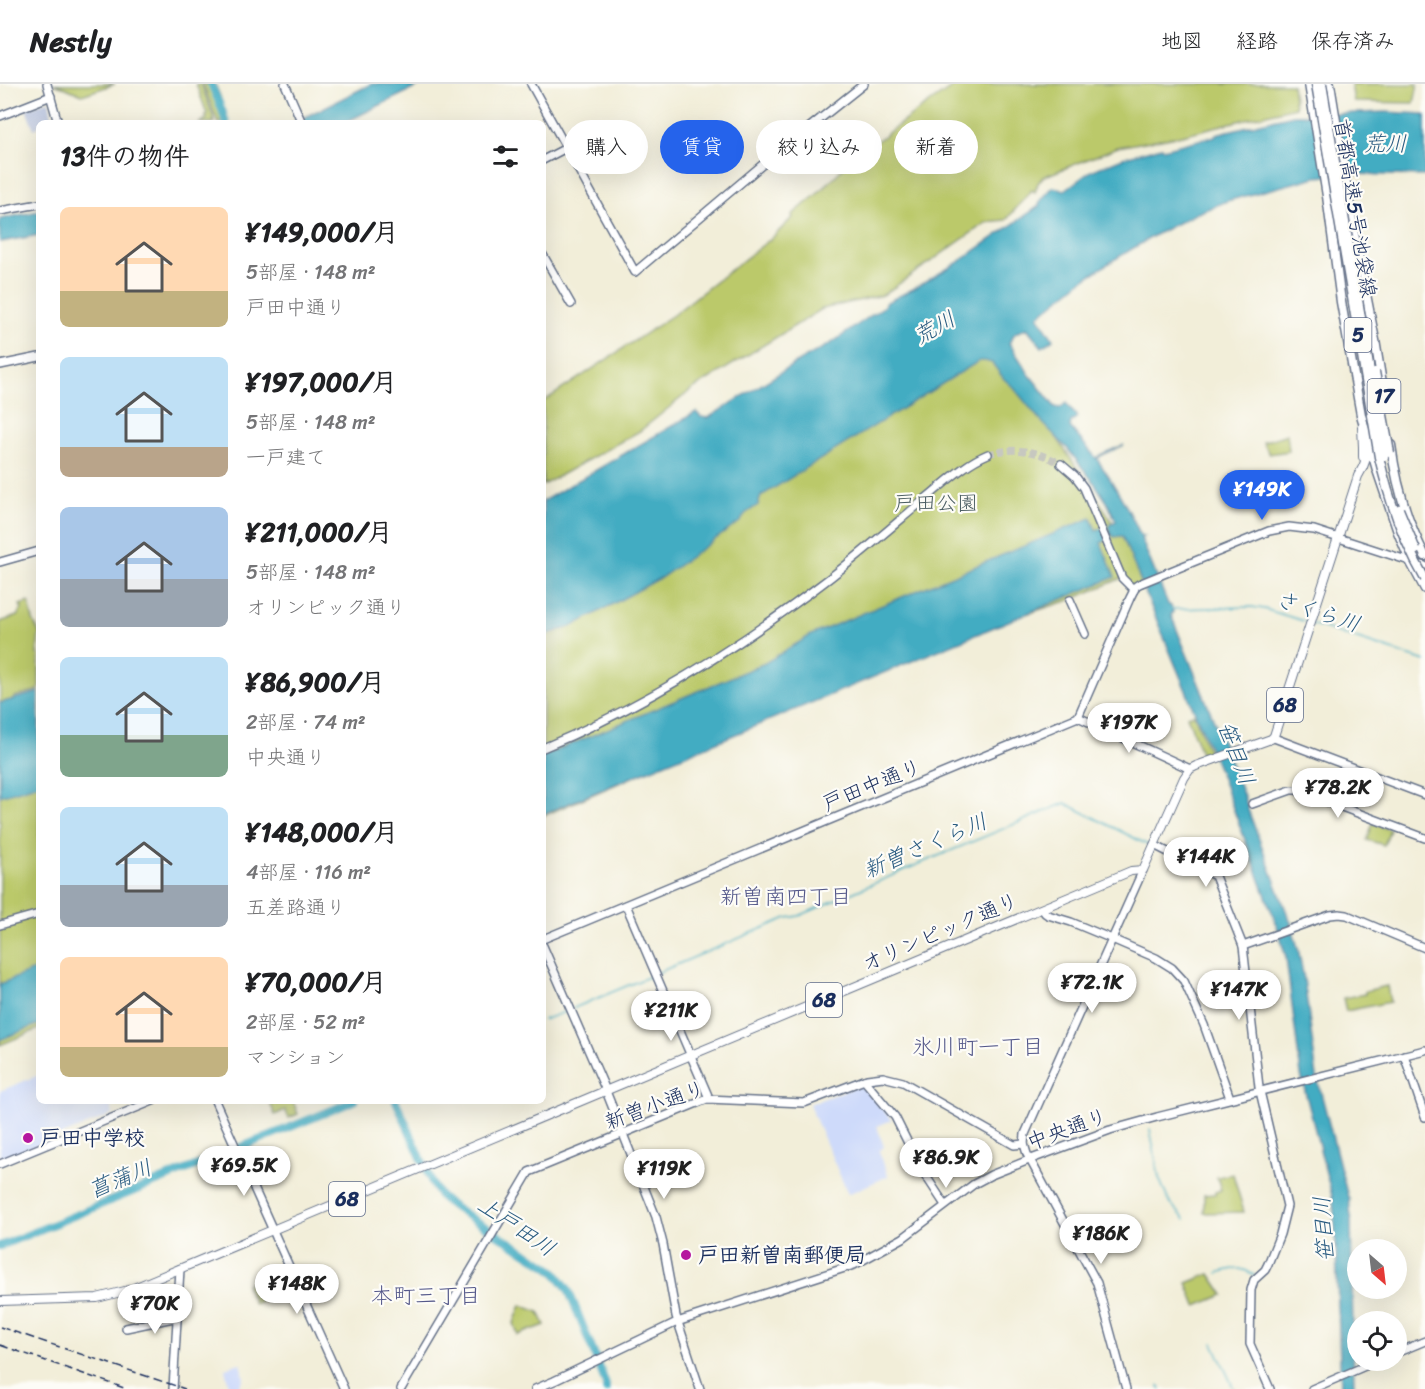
<!DOCTYPE html>
<html lang="ja">
<meta charset="utf-8">
<style>
body{margin:0;font-family:Sriracha,"Klee One",sans-serif;background:#f2f2f2;color:#202124;height:100vh;display:flex;flex-direction:column;font-size:22px;white-space:nowrap}
*{box-sizing:border-box;margin:0}
p{font-size:20px;color:#757577}
.icon{flex:none;width:33px;height:33px;fill:none;stroke:currentColor;stroke-width:2;stroke-linecap:round;stroke-linejoin:round}
.map{position:relative;flex:1;overflow:hidden}
.side{position:absolute;left:36px;top:36px;width:510px;height:984px;display:flex;flex-direction:column;background:#fff;border-radius:9px;box-shadow:0 6px 24px #0002}
.side>*{flex:none}
.top-card{position:absolute;left:564px;top:36px;width:570px;height:54px;display:flex;gap:12px}
.needle{width:39px;rotate:152deg}
.fabs{position:absolute;left:1347px;top:1155px;display:grid;gap:12px}
.fabs a{display:grid;place-items:center;width:60px;height:60px;border-radius:50%;background:#fff;box-shadow:0 6px 24px #0002;font-size:30px}
.price{position:absolute;translate:-50% -51px;padding:0 14px;border-radius:21px;background:#fff;color:#222;font-size:20px;line-height:39px;filter:drop-shadow(0 2px 3px #0008)}
.price::after{content:'';position:absolute;left:50%;top:36px;width:18px;height:14px;margin-left:-9px;background:inherit;clip-path:polygon(0 0,100% 0,50% 100%)}
.price.active{background:#2563eb;color:#fff}
ul{padding:0;list-style:none}
li{display:flex;align-items:center;gap:18px;height:150px;padding:0 24px}
li span{display:grid;place-items:center;flex:none;width:168px;height:120px;border-radius:9px;color:#555}
li>.icon{margin-inline-start:auto}
span .icon{width:72px;height:72px;fill:#fffc;stroke-width:1}
li b{font-size:26px}
h2{display:flex;justify-content:space-between;align-items:center;height:72px;padding:0 24px;font-size:26px}
.pill{padding:0 21px;border-radius:27px;background:#fff;box-shadow:0 6px 24px #0002;font-size:21px;line-height:54px}
.pill.active{background:#2563eb;color:#fff}
header{display:flex;align-items:center;gap:36px;box-sizing:border-box;height:84px;padding:0 30px;background:#fff;border-bottom:2px solid #e0e0e0}
header strong{font-size:28px}
nav{display:flex;gap:33px;margin-inline-start:auto;font-size:21px}
.map>svg:first-child{display:block}
.built{fill:#cedafa}
.industrial{fill:#b9c4de}
.green{fill:#bbc96b;stroke:#6b7c64;stroke-width:1.5}
.water{fill:#43acc2;stroke:#2f6e90;stroke-width:1.5}
.lines{fill:none;stroke-linecap:round;stroke-linejoin:round}
.stream{stroke:#43acc2;stroke-width:1.5}
.river{stroke:#43acc2;stroke-width:8}
.secondary-tunnel{stroke:#c7c8c0;stroke-width:7;stroke-dasharray:7 3.5;stroke-linecap:butt}
.secondary-casing{stroke:#667289;stroke-width:10}
.primary-casing{stroke:#667289;stroke-width:10}
.highway-casing{stroke:#667289;stroke-width:11}
.secondary{stroke:#fff;stroke-width:7}
.primary{stroke:#fff;stroke-width:8}
.highway{stroke:#fff;stroke-width:8}
.rail{stroke:#1b2f5e;stroke-width:1.5;stroke-dasharray:9 4.5;stroke-linecap:butt}
.highway-bridge-casing{stroke:#667289;stroke-width:11;stroke-linecap:butt}
.highway-bridge{stroke:#fff;stroke-width:8}
.poi-dot{fill:#b5179e;stroke:#fdfcf7;stroke-width:2}
.labels{text-anchor:middle;stroke-width:4.5;stroke-linejoin:round;paint-order:stroke}
.shield{fill:#fdfcf7;stroke:#5f6c8c;stroke-width:1.5}
.shield-label{font-size:20px;font-weight:bold;fill:#1b2f5e}
.street-label{font-size:21px;fill:#1b2f5e;stroke:#fdfcf7}
.park-label{font-size:21px;fill:#4b5d62;stroke:#fdfcf7}
.poi-label{font-size:21px;font-weight:bold;fill:#1b2f5e;stroke:#fdfcf7;text-anchor:start}
.water-label{font-size:22px;font-style:italic;fill:#295b81;stroke:#fdfcf7}
.neighbourhood-label{font-size:22px;fill:#54588a;stroke:#fdfcf7}
</style>
<header>
<strong>Nestly</strong>
<nav><a>地図</a><a>経路</a><a>保存済み</a></nav>
</header>
<div class="map">
<svg width="1425" height="1305" viewBox="0 0 1425 1305">
<rect width="100%" height="100%" fill="#fdfcf7"/>
<filter id="ink" filterUnits="userSpaceOnUse"><feTurbulence type="fractalNoise" baseFrequency=".0167" numOctaves="2"/><feDisplacementMap in="SourceGraphic" scale="12" xChannelSelector="R" yChannelSelector="G"/><feConvolveMatrix kernelMatrix="1 2 1 2 8 2 1 2 1" color-interpolation-filters="sRGB"/></filter>
<filter id="wash" filterUnits="userSpaceOnUse"><feTurbulence type="fractalNoise" baseFrequency=".008" numOctaves="4" result="noise"/><feDisplacementMap in="SourceGraphic" scale="24" xChannelSelector="R" yChannelSelector="G"/><feGaussianBlur stdDeviation="1.35" result="paint"/><feColorMatrix in="noise" values="0 0 0 0 0 0 0 0 0 0 0 0 0 0 0 0 0 1.4 0 .05"/><feComposite in="paint" operator="in"/></filter>
<g filter="url(#wash)">
<rect width="100%" height="100%" fill="#f2eed9"/>
<g class="built">
<polygon points="39,991 39,1017 109,1017 113,1030 0,1077 0,1007"/>
<polygon points="861,1001 892,1036 877,1042 884,1063 879,1067 888,1092 848,1110 809,1020"/>
<polygon points="240,1279 244,1294 238,1305 229,1302 225,1284"/>
</g>
<polygon class="industrial" points="47,17 49,17 51,26 53,37 48,39 39,39 39,43 34,45 26,25"/>
<g class="green">
<polygon points="53,0 115,0 82,11 66,4"/>
<polygon points="196,0 201,0 213,32 214,39 199,39 207,35 205,31 207,30"/>
<polygon points="203,0 215,0 220,12 228,39 218,39"/>
<polygon points="957,0 1292,0 1295,23 1182,51 1118,63 1043,93 1038,99 1035,108 1032,106 1006,136 987,138 883,211 822,225 691,306 640,347 543,401 543,318 673,231 773,153 793,133 792,131 817,110 850,77 912,31"/>
<polygon points="1351,0 1418,0 1414,19 1354,18"/>
<polygon points="980,238 1122,452 1150,497 1134,506 1122,494 1070,516 1023,531 913,571 543,732 543,487"/>
<polygon points="1287,350 1289,367 1269,370 1263,358"/>
<polygon points="29,518 33,536 39,549 37,570 39,571 39,606 14,613 15,615 0,619 0,538 17,532 22,525 20,521"/>
<polygon points="1194,630 1210,671 1203,674 1187,632"/>
<polygon points="39,663 39,945 0,961 0,672"/>
<polygon points="1373,739 1390,746 1384,761 1367,756"/>
<polygon points="1387,902 1390,918 1346,927 1343,914 1365,910 1365,907"/>
<polygon points="269,1017 293,1017 298,1030 289,1034 285,1026 275,1031"/>
<polygon points="1233,1090 1244,1128 1204,1129 1204,1111 1215,1110 1215,1108 1221,1106 1217,1093"/>
<polygon points="1210,1190 1224,1211 1196,1222 1187,1199"/>
<polygon points="261,1194 265,1204 272,1202 276,1211 254,1220 246,1200"/>
<polygon points="521,1221 539,1228 545,1241 518,1251 514,1239"/>
</g>
<g class="water">
<polygon points="371,0 423,0 344,39 293,39"/>
<path d="M1386,28L1425,30V92L1353,90L1316,93L1227,117L1195,130L1155,151L1117,174L1081,197L1038,232L1053,255L1042,263L1027,244L1015,249L1009,259L1029,290L1055,323L1060,324L1066,319L1077,333L1071,338L1070,343L1096,374L1102,370L1124,361L1102,371L1097,375C1114,400 1129,425 1141,452H1144L1141,454L1168,520L1171,522L1173,528L1171,531L1226,666L1247,721H1250L1247,723L1290,837L1293,839L1291,840L1298,864L1304,895L1317,993L1348,1113L1350,1115L1349,1116L1351,1133L1352,1134L1351,1135L1353,1245L1355,1247H1353L1354,1305H1341L1336,1164H1334L1336,1163L1333,1116L1301,991L1286,874L1278,844L1276,843L1277,842L1220,689L1122,452L1113,453L1111,449L1108,451L1110,455L1101,459L1115,493L543,730V672L765,579L811,551L1091,434L1096,446L1105,443L1107,448L1110,447L1108,442L1116,437L1107,418L1095,400L1067,364L1039,335L1013,303L1004,295L992,279L985,277H979L761,412L758,421L745,430L741,437L662,493L573,542L543,552V417L696,328L701,333L708,334L799,277L830,260L883,223L887,218L913,205L957,179L1039,122L1040,117L1053,103L1065,106L1091,87L1125,73L1162,63L1163,65L1215,52L1216,50L1293,31Z"/>
<polygon points="39,127 39,151 0,158 0,135"/>
<polygon points="39,608 39,700 0,712 0,619"/>
<polygon points="39,884 39,940 0,956 0,900"/>
</g>
<g class="lines">
<g class="stream">
<polyline points="1170,525 1252,523 1264,525 1307,538"/>
<polyline points="1312,540 1425,577"/>
<polyline points="657,889 787,834 799,832 907,785 1065,719 1148,761"/>
<polyline points="574,924 653,891"/>
<polyline points="543,936 567,927"/>
<polyline points="1150,1045 1159,1094 1169,1118 1185,1135"/>
<path d="M1218,1189C1234,1184 1240,1182 1254,1191"/>
<polyline points="1213,1259 1234,1305"/>
<polyline points="1159,1302 1161,1305"/>
</g>
<g class="river">
<polyline points="211,0 222,26 226,39"/>
<polyline points="396,1017 433,1101 441,1113 449,1120 547,1182 555,1188 568,1205 601,1287 606,1301 606,1305"/>
<polyline points="0,1162 354,1017"/>
</g>
</g>
</g>
<g filter="url(#ink)">
<g class="lines">
<path class="secondary-tunnel" d="M988,370C1014,363 1038,366 1061,380"/>
<defs>
<g id="secondary">
<polyline points="47,0 58,39"/>
<polyline points="285,0 302,39"/>
<polyline points="531,0 635,188 762,81 864,0"/>
<polyline points="0,32 51,12"/>
<polyline points="543,76 566,64"/>
<polyline points="0,127 39,120"/>
<polyline points="543,171 571,220"/>
<polyline points="0,281 39,273"/>
<polyline points="1061,380 1075,392 1084,404 1122,494 1134,506"/>
<polyline points="0,478 39,467"/>
<polyline points="1070,516 1085,550"/>
<polyline points="1078,633 1190,685"/>
<polyline points="1274,654 1425,711"/>
<path d="M543,664C647,621 742,561 831,493C863,468 894,441 925,415C945,399 964,380 988,370"/>
<polyline points="1252,720 1291,706 1296,706 1425,754"/>
<polyline points="1154,761 1215,792 1243,862 1259,1003 1287,1122 1280,1150 1268,1180 1265,1186 1254,1196 1251,1206 1250,1260 1270,1305"/>
<polyline points="626,821 709,1014"/>
<polyline points="1042,825 1045,829 1048,831 1071,838 1112,855 1156,874 1172,884 1184,897 1204,941 1230,1014"/>
<polyline points="0,841 39,830"/>
<polyline points="543,855 1078,633 1130,514 1136,502 1139,500 1269,447 1289,443 1314,446 1425,482"/>
<polyline points="543,862 604,1002 656,1133 663,1160 676,1232 700,1305"/>
<polyline points="1243,862 1330,831 1339,830 1347,831 1425,864"/>
<polyline points="1404,971 1425,1033"/>
<polyline points="864,996 895,1033 920,1083 945,1121"/>
<polyline points="215,1017 344,1305"/>
<polyline points="0,1080 153,1017"/>
<polyline points="126,1244 178,1233"/>
<polyline points="1396,1269 1425,1257"/>
<polyline points="173,1305 180,1185"/>
<polyline points="401,1305 529,1088 707,1015 804,1019 867,995 883,993 903,998 1014,1061 1024,1060"/>
<polyline points="535,1305 554,1297 677,1238 854,1181 903,1154 974,1100 991,1091 1034,1074 1110,1046 1157,1033 1425,966"/>
<polyline points="1126,1305 1097,1199 1027,1070 1024,1060 1025,1050 1143,786"/>
<polyline points="1312,1305 1379,1276"/>
</g>
<g id="primary">
<polyline points="1362,343 1363,363 1363,373"/>
<polyline points="0,1217 97,1214 129,1206 1098,801 1131,787 1143,786 1184,694 1190,685 1196,682 1271,655 1274,652 1358,392 1363,383 1371,361"/>
</g>
<g id="highway">
<polyline points="1309,0 1327,112 1341,218 1361,331 1377,386 1398,448 1410,477 1425,505"/>
<polyline points="1330,0 1354,149 1375,256 1386,324"/>
<path d="M1391,361C1396,400 1407,437 1425,472"/>
</g>
</defs>
<use href="#secondary" class="secondary-casing"/>
<use href="#primary" class="primary-casing"/>
<use href="#highway" class="highway-casing"/>
<use href="#secondary" class="secondary"/>
<use href="#primary" class="primary"/>
<use href="#highway" class="highway"/>
<g class="rail">
<polyline points="0,1243 185,1305"/>
<polyline points="0,1261 127,1305"/>
</g>
<defs>
<g id="highway-bridge">
<path d="M1316,0L1379,373C1389,416 1403,457 1425,495"/>
<polyline points="1322,0 1384,372"/>
<polyline points="1375,288 1390,369"/>
<polyline points="1399,425 1416,466"/>
</g>
</defs>
<use href="#highway-bridge" class="highway-bridge-casing"/>
<use href="#highway-bridge" class="highway-bridge"/>
</g>
</g>
<g class="poi-dot">
<circle cx="28" cy="1054" r="6"/>
<circle cx="686" cy="1171" r="6"/>
</g>
<g class="labels">
<g class="shield">
<rect x="1344.5" y="234" width="27" height="34" rx="4.5"/>
<rect x="1367.5" y="295" width="33" height="34" rx="4.5"/>
<rect x="1267" y="604" width="36" height="34" rx="4.5"/>
<rect x="806" y="899" width="36" height="34" rx="4.5"/>
<rect x="329" y="1098" width="36" height="34" rx="4.5"/>
</g>
<g class="shield-label">
<text x="1358" y="258">5</text>
<text x="1384" y="319">17</text>
<text x="1285" y="628">68</text>
<text x="824" y="923">68</text>
<text x="347" y="1122">68</text>
</g>
<g class="street-label">
<text transform="translate(1355 124) rotate(81)" y="7">首都高速5号池袋線</text>
<text transform="translate(872 701) rotate(-22)" y="7">戸田中通り</text>
<text transform="translate(940 848) rotate(-23)" y="7">オリンピック通り</text>
<text transform="translate(655 1021) rotate(-20)" y="7">新曽小通り</text>
<text transform="translate(1067 1045) rotate(-20)" y="7">中央通り</text>
</g>
<g class="park-label">
<text x="936" y="426">戸田公園</text>
</g>
<g class="poi-label">
<text x="40" y="1061">戸田中学校</text>
<text x="698" y="1178">戸田新曽南郵便局</text>
</g>
<g class="water-label">
<text x="1385" y="67">荒川</text>
<text transform="translate(934 243) rotate(-29)" y="8">荒川</text>
<text transform="translate(1318 527) rotate(18)" y="8">さくら川</text>
<text transform="translate(1237 669) rotate(69)" y="8">笹目川</text>
<text transform="translate(925 761) rotate(-23)" y="8">新曽さくら川</text>
<text transform="translate(120 1094) rotate(-22)" y="8">菖蒲川</text>
<text transform="translate(517 1142) rotate(34)" y="8">上戸田川</text>
<text transform="translate(1323 1145) rotate(-94)" y="8">笹目川</text>
</g>
<g class="neighbourhood-label">
<text x="786" y="820">新曽南四丁目</text>
<text x="978" y="970">氷川町一丁目</text>
<text x="426" y="1219">本町三丁目</text>
</g>
</g>
</svg>
<div class="fabs">
<a><svg class="needle" viewBox="-14 -14 28 28"><path d="M0-13l5 13h-10z" fill="#e53935"/><path d="M0 13l5-13h-10z" fill="#757577"/></svg></a>
<a><svg class="icon" aria-label="locate" viewBox="0 0 24 24"><circle cx="12" cy="12" r="6"/><path d="M12 2v4M12 18v4M2 12h4M18 12h4"/></svg></a>
</div>
<b class="price active" style="left:1262px;top:437px">¥149K</b>
<b class="price" style="left:1129px;top:670px">¥197K</b>
<b class="price" style="left:1338px;top:735px">¥78.2K</b>
<b class="price" style="left:1206px;top:804px">¥144K</b>
<b class="price" style="left:1092px;top:930px">¥72.1K</b>
<b class="price" style="left:1239px;top:937px">¥147K</b>
<b class="price" style="left:671px;top:958px">¥211K</b>
<b class="price" style="left:946px;top:1105px">¥86.9K</b>
<b class="price" style="left:244px;top:1113px">¥69.5K</b>
<b class="price" style="left:664px;top:1116px">¥119K</b>
<b class="price" style="left:1101px;top:1181px">¥186K</b>
<b class="price" style="left:297px;top:1231px">¥148K</b>
<b class="price" style="left:155px;top:1251px">¥70K</b>
<div class="top-card">
<a class="pill">購入</a>
<a class="pill active">賃貸</a>
<a class="pill">絞り込み</a>
<a class="pill">新着</a>
</div>
<section class="side">
<h2>13件の物件<svg class="icon" aria-label="filters" viewBox="0 0 24 24"><path d="M4 7h16M4 17h16"/><circle cx="9" cy="7" r="2"/><circle cx="15" cy="17" r="2"/></svg></h2>
<ul>
<li><span style="background:linear-gradient(#ffd9b3 70%,#c2b280 0)"><svg class="icon" aria-label="home" viewBox="0 0 24 24"><path d="M3 11l9-7 9 7M6 9v11h12V9"/></svg></span><div><b>¥149,000/月</b><p>5部屋 · 148 m²</p><p>戸田中通り</p></div></li>
<li><span style="background:linear-gradient(#bfe0f5 75%,#b9a48a 0)"><svg class="icon" aria-label="home" viewBox="0 0 24 24"><path d="M3 11l9-7 9 7M6 9v11h12V9"/></svg></span><div><b>¥197,000/月</b><p>5部屋 · 148 m²</p><p>一戸建て</p></div></li>
<li><span style="background:linear-gradient(#a9c7e8 60%,#9aa5b1 0)"><svg class="icon" aria-label="home" viewBox="0 0 24 24"><path d="M3 11l9-7 9 7M6 9v11h12V9"/></svg></span><div><b>¥211,000/月</b><p>5部屋 · 148 m²</p><p>オリンピック通り</p></div></li>
<li><span style="background:linear-gradient(#bfe0f5 65%,#7fa58c 0)"><svg class="icon" aria-label="home" viewBox="0 0 24 24"><path d="M3 11l9-7 9 7M6 9v11h12V9"/></svg></span><div><b>¥86,900/月</b><p>2部屋 · 74 m²</p><p>中央通り</p></div></li>
<li><span style="background:linear-gradient(#bfe0f5 65%,#9aa5b1 0)"><svg class="icon" aria-label="home" viewBox="0 0 24 24"><path d="M3 11l9-7 9 7M6 9v11h12V9"/></svg></span><div><b>¥148,000/月</b><p>4部屋 · 116 m²</p><p>五差路通り</p></div></li>
<li><span style="background:linear-gradient(#ffd9b3 75%,#c2b280 0)"><svg class="icon" aria-label="home" viewBox="0 0 24 24"><path d="M3 11l9-7 9 7M6 9v11h12V9"/></svg></span><div><b>¥70,000/月</b><p>2部屋 · 52 m²</p><p>マンション</p></div></li>
</ul>
</section>
</div>
